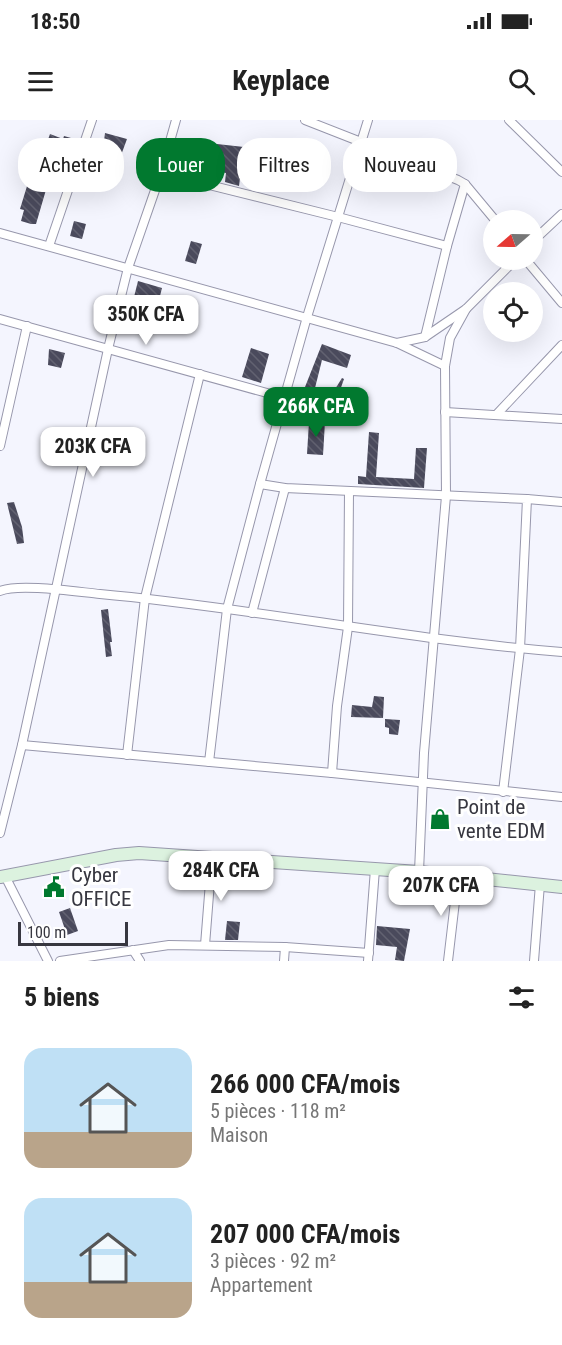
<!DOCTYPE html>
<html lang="fr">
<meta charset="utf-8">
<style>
body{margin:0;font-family:"Roboto Condensed",sans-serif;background:#f6f6f6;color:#222;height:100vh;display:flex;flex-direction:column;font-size:22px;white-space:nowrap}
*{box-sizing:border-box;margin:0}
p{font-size:20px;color:#767676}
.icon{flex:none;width:33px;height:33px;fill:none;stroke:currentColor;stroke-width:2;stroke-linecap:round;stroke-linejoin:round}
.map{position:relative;height:841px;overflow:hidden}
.panel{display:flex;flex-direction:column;background:#fff;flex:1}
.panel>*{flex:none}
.hud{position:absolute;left:18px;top:18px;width:526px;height:54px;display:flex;gap:12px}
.needle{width:39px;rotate:250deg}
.tools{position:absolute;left:483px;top:90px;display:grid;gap:12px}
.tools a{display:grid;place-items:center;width:60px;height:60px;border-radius:50%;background:#fff;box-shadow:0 6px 24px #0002;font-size:30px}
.scale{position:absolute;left:18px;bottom:15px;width:110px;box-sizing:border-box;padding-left:6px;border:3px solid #373740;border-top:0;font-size:16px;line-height:21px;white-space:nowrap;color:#373740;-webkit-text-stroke:4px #fff;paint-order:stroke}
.price{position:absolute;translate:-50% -51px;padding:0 14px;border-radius:12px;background:#fff;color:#222;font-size:20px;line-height:39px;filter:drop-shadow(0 2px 3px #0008)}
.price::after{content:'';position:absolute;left:50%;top:36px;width:18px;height:14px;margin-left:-9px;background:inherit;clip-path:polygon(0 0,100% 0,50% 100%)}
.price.active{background:#01792f;color:#fff}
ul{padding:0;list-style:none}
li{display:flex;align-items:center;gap:18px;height:150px;padding:0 24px}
li span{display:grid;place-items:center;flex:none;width:168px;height:120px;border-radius:18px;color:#555}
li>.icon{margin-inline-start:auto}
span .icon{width:72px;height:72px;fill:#fffc;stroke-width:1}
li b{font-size:26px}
h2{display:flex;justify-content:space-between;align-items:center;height:72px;padding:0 24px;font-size:26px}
.tag{padding:0 21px;border-radius:24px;background:#fff;box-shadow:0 6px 24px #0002;font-size:21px;line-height:54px}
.tag.active{background:#01792f;color:#fff}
.status{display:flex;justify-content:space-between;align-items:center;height:42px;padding:0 30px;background:#fff;direction:ltr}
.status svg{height:16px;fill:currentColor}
header{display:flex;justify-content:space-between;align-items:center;height:78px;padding:0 24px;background:#fff;font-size:27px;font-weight:700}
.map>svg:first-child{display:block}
.building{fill:url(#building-back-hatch)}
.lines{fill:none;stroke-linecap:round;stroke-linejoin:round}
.street-casing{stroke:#9797ac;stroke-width:10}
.secondary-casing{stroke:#9797ac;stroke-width:14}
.street{stroke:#fff;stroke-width:8}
.secondary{stroke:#dcf2df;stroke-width:12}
.labels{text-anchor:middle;stroke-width:6;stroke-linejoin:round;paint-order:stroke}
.poi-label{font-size:21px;fill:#373740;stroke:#fff;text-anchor:start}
</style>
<div class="status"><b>18:50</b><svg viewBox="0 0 49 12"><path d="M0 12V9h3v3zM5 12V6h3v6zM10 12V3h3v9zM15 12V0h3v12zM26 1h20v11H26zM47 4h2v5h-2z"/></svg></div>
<header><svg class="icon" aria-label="menu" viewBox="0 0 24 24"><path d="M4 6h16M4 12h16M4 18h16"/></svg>Keyplace<svg class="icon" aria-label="search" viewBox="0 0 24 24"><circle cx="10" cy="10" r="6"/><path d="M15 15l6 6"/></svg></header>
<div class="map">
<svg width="562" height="841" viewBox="0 0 562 841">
<defs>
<pattern id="building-back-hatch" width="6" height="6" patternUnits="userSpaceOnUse" patternTransform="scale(1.5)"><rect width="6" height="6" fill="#4a4a5c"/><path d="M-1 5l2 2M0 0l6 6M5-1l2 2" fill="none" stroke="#626271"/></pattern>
</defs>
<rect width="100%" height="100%" fill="#f4f5fe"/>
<g class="building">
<polygon points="105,13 127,19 120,38 106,34 107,31 103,29"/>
<polygon points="50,14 63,19 64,16 78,20 70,44 55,39 36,104 31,104 21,101 24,90 20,89 35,40 40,42"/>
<polygon points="217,24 244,27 239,66 225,62 226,53 213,51"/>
<polygon points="74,101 86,104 82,119 70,116"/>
<polygon points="191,121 202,124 196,144 185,141"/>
<polygon points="138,161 162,168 158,184 134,177"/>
<polygon points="322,224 351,235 347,248 322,240 315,268 332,274 342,258 344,259 338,276 327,289 309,283 305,267"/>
<polygon points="251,228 269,234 261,263 242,257"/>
<polygon points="49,229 65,233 61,248 48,245"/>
<polygon points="309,302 325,302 323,335 307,334"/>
<polygon points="369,312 379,313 376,357 414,359 416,328 427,328 424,368 358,364 358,356 366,357"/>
<polygon points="14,382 22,407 24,423 17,424 7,383"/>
<polygon points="108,489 112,522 110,522 112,536 106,537 101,490"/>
<polygon points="374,576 384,577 383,598 351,597 352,585 372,587"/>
<polygon points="385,599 400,600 398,615 389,614 389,608 385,607"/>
<polygon points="70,788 78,811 67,815 59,792"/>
<polygon points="227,801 240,802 238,820 225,820"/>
<polygon points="377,806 410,809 404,841 395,840 397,827 376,825"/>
</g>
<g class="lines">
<defs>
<g id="street">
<polyline points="305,0 458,60 465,64 495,100"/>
<polyline points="509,0 562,52"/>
<polyline points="161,53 338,97 447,126"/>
<polyline points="0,113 397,223 445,246"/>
<polyline points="532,122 562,94"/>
<polyline points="49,126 92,0"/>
<polyline points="526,140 562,183"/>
<polyline points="0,199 285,278"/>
<polyline points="425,217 447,126 465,64"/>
<polyline points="397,223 425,217 466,189 515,140"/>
<polyline points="445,292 562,299"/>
<polyline points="497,294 562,225"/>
<polyline points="0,326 27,206"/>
<polyline points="260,364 285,368 527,379 520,529 503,672"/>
<polyline points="527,379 562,382"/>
<path d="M0,471C19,463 78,472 100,474C255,488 407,520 562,532"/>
<polyline points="252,493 285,368"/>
<polyline points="22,625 332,653 562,677"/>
<polyline points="127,635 145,478 200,254"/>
<polyline points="209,642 227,489 260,364 307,197 368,0"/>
<polyline points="332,653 337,586 348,507 349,371"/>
<polyline points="0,713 22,625 108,229 128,148 161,53 176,0"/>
<polyline points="419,752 424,633 446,376 445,246 450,218 466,189"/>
<polyline points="5,756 48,841"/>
<polyline points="205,825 212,737"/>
<polyline points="133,830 140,841"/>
<polyline points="60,841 169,825 285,827 369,833"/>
<polyline points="284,841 285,827"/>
<polyline points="368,841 375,749"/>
<polyline points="448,841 458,756"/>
<polyline points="534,841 540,764"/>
</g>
<polyline id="secondary" points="0,757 116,735 139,733 419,752 562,767"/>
</defs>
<use href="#street" class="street-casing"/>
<use href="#secondary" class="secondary-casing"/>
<use href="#street" class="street"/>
<use href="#secondary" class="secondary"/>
</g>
<defs>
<symbol id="shop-bare" viewBox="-9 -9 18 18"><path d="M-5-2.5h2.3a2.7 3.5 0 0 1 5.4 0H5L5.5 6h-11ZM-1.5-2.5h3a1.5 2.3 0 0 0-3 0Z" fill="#01792f" stroke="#fff" stroke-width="2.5" paint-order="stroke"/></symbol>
<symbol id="civic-bare" viewBox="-9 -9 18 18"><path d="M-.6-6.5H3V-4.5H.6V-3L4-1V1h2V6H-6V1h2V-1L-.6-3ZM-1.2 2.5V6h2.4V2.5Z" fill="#01792f" stroke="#fff" stroke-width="2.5" paint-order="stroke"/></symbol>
</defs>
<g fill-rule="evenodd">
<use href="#shop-bare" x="425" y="684" width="30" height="30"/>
<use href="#civic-bare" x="39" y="752" width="30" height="30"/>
</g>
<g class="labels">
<g class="poi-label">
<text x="457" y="694">Point de<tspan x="457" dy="24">vente EDM</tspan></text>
<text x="71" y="762">Cyber<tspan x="71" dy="24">OFFICE</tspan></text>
</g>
</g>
</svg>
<div class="tools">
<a><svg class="needle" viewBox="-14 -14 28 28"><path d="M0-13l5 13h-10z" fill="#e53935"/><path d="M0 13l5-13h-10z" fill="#767676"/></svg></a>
<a><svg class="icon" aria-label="locate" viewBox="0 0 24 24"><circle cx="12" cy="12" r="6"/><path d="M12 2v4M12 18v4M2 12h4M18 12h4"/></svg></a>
</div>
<div class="scale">100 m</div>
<b class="price" style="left:146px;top:226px">350K CFA</b>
<b class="price active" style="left:316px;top:318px">266K CFA</b>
<b class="price" style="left:93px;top:358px">203K CFA</b>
<b class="price" style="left:221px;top:782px">284K CFA</b>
<b class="price" style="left:441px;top:797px">207K CFA</b>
<div class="hud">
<a class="tag">Acheter</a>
<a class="tag active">Louer</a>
<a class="tag">Filtres</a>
<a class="tag">Nouveau</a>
</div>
</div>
<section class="panel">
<h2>5 biens<svg class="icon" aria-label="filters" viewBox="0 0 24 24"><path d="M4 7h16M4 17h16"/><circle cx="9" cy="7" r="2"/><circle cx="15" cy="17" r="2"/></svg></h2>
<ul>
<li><span style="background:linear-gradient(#bfe0f5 70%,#b9a48a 0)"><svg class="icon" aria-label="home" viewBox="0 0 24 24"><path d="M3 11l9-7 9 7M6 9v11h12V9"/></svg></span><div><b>266 000 CFA/mois</b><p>5 pièces · 118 m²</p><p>Maison</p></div></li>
<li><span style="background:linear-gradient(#bfe0f5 70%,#b9a48a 0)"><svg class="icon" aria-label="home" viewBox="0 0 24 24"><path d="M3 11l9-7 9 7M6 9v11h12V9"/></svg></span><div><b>207 000 CFA/mois</b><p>3 pièces · 92 m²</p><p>Appartement</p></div></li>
</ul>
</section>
